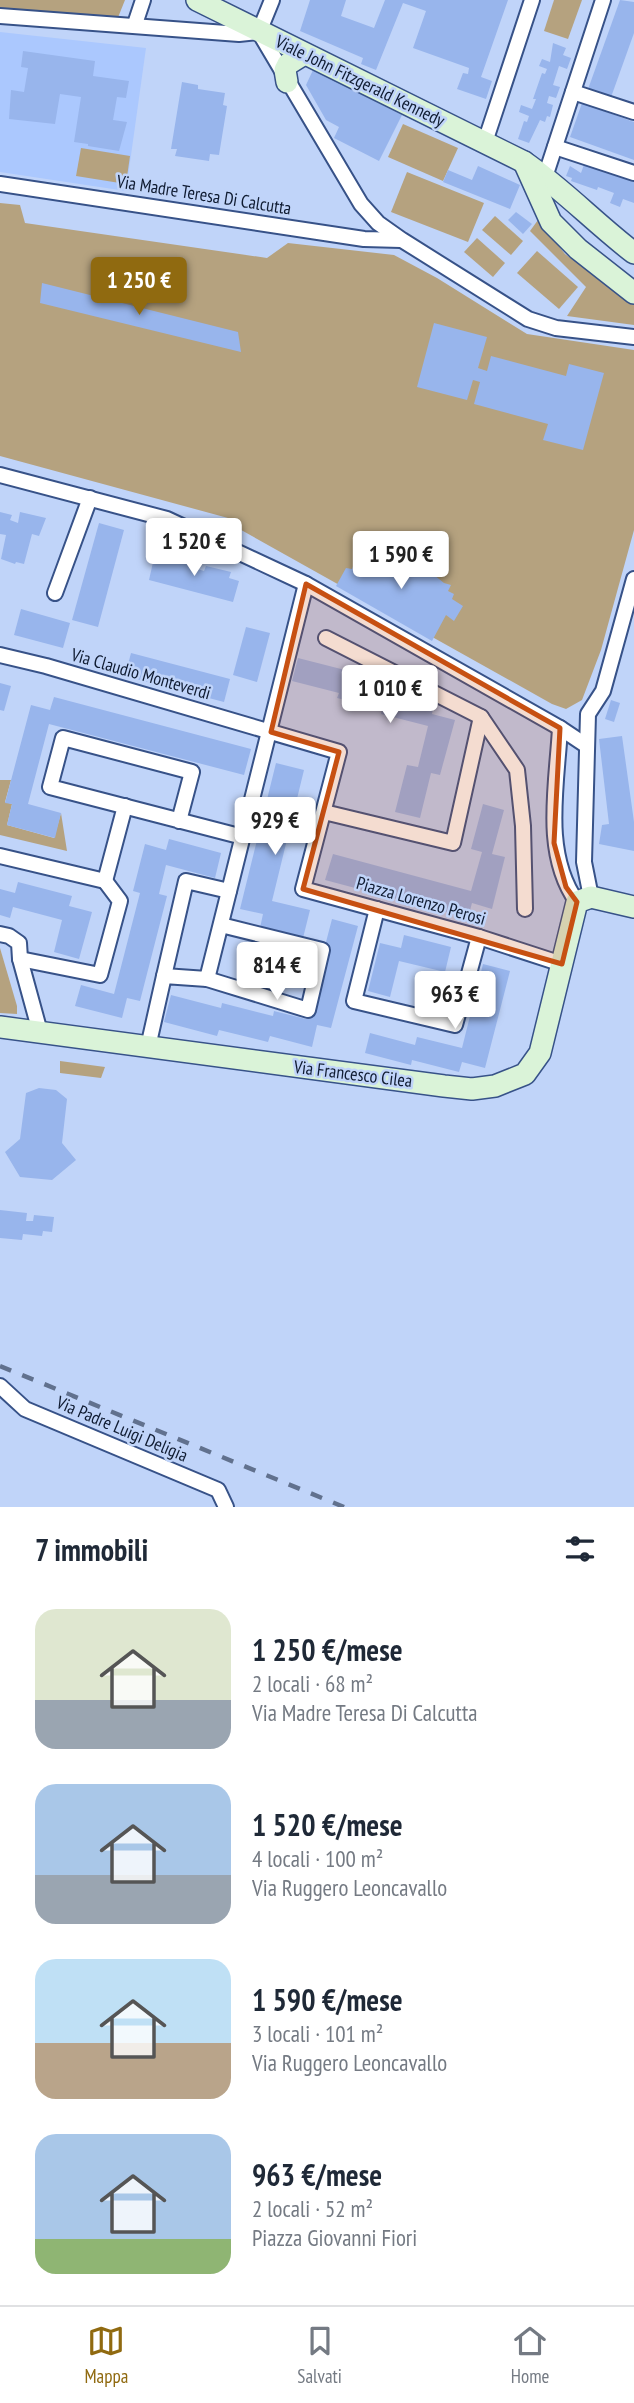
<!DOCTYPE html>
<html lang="it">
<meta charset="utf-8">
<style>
body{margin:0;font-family:"PT Sans Narrow",sans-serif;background:#f2f2f3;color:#1f2937;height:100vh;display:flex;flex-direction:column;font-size:26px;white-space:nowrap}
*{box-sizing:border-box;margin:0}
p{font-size:23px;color:#747a83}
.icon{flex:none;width:38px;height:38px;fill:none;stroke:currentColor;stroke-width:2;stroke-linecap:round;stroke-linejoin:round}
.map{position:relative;height:1507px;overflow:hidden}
.sheet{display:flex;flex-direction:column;background:#fff;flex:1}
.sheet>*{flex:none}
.price{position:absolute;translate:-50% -60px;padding:0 16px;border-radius:7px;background:#fff;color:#222;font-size:23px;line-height:46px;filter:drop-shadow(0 2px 4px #0008)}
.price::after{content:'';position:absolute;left:50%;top:42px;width:21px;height:16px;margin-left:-10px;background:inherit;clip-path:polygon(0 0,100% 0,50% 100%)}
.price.selected{background:#906a10;color:#fff}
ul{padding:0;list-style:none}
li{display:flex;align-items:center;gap:21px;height:175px;padding:0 35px}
li span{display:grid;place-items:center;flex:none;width:196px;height:140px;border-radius:21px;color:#555}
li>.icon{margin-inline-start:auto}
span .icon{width:84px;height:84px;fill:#fffc;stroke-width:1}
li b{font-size:30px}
h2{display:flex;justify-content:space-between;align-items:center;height:84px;padding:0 35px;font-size:30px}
.menu{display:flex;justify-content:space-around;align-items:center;height:98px;border-top:2px solid #e0e1e3;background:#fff;font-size:19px;color:#747a83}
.menu a{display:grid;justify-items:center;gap:4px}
.menu .selected{color:#906a10}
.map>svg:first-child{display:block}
.built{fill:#abc8fe}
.green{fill:#b5a27f}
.building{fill:#98b5ec}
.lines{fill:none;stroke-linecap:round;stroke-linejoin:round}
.street-casing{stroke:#375288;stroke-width:18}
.secondary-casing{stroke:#375288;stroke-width:24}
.street{stroke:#fff;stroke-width:14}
.secondary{stroke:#daf3d8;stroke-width:21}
.rail{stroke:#61718e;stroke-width:4.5;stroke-dasharray:12 12;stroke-linecap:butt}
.marked{fill:#c75012;fill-opacity:0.2;stroke:#c75012;stroke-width:5;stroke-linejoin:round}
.labels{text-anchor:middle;stroke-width:5;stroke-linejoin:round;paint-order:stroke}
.street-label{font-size:18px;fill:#0f1b31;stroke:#c0d4f9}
</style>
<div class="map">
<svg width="634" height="1507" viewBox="0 0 634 1507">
<rect width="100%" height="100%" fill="#c0d4f9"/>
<polygon class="built" points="0,32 146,48 126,191 0,172"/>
<g class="green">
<polygon points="0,0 125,0 117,20 0,10"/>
<polygon points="554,0 582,0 568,39 544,31"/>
<polygon points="403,124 458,148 443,181 388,157"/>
<polygon points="81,148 130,156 126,184 76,176"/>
<polygon points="407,172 484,203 468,242 391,212"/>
<polygon points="0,203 20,205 25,223 267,258 288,243 394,255 437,278 527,334 634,350 634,530 601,650 582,700 566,709 552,704 234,526 228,518 0,456"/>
<polygon points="495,216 523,241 511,255 482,230"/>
<polygon points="538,220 565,254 634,305 634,325 567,316 586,287 530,231"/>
<polygon points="477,238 505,263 493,277 464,252"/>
<polygon points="537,251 578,287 559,309 517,273"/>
<polygon points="0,780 11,780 5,802 12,804 7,825 54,838 61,813 67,851 0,835"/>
<polygon points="0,948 17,1006 17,1014 0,1013"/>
<polygon points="60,1061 105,1067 101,1078 60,1073"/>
</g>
<g class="building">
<polygon points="310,0 346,0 341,16 374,28 385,0 508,0 481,77 492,81 486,99 457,89 463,73 468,74 469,68 413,48 426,11 403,3 376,70 361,64 363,58 300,31"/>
<polygon points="620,0 634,2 634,33 610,100 587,92"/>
<polygon points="553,43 566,48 563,55 571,58 567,69 559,66 553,85 560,87 556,98 549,96 547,103 553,105 550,117 547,116 545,122 540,120 529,143 518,139 524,121 527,122 529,116 519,112 521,105 532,109 536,99 533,99 542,73 545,74 547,69 539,66 542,59 550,62"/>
<polygon points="23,51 95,61 93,76 129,81 126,98 117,97 113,120 127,122 119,151 88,146 88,144 74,142 81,97 60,94 55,124 9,119 11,90 24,92 28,68 21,67"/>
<polygon points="313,70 402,115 379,161 334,138 339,127 326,120 306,85"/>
<polygon points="182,82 198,85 198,89 225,93 223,105 227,106 219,155 210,154 209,161 175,156 177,149 171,149"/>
<polygon points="582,103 634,122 634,160 570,137"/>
<polygon points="585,162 634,181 634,203 623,199 620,207 610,203 614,193 598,187 597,190 571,181 572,178 566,176 570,166 581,173"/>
<polygon points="478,166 520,185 510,209 443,182 448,170 472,180"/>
<polygon points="516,212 532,224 523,234 508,220"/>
<polygon points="42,283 238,332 241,352 40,303"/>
<polygon points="434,323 487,337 478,368 487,371 491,356 566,376 569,364 604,373 583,450 543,440 548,424 474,404 480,382 473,380 467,400 417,387"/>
<polygon points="0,512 12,515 10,520 18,523 20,512 46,518 39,536 32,534 24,564 16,562 15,564 1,559 6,535 0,534"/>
<polygon points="99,523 124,530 98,627 72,620"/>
<polygon points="373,544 389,555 404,558 424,567 444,583 451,585 448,591 454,594 452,599 463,606 454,621 446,615 432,641 336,586 346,568 352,569 359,551 368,555"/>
<polygon points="163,555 192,562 191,567 204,571 206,566 231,572 229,578 239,581 233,602 149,580 154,558 162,560"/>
<polygon points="21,609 70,623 63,648 14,635"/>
<polygon points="246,627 270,633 257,682 233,675"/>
<polygon points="131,653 230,679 224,702 125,676"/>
<polygon points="298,658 345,670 343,676 389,687 388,692 434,703 432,714 455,720 440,775 431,773 420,818 395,812 407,765 418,767 428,726 381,714 382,709 337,698 339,693 292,681"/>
<polygon points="0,683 11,686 4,711 0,710"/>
<polygon points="54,697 251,749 244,775 49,724 28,804 61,813 55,838 7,825 12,804 5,803 31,705 50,710"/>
<polygon points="611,700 620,703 614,722 605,719"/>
<polygon points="622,736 634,822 634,851 599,844 602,825 609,824 599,739"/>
<polygon points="276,763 304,770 272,901 310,910 303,938 260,928 263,914 240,909"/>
<polygon points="483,804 504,810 492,854 505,857 492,909 472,903 468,918 325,880 333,854 471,891 482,852 471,849"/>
<polygon points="169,839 221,853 215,878 166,865 159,894 167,896 140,1001 127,998 122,1018 75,1006 81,985 114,994 140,893 133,891 145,844 166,850"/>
<polygon points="18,882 72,896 69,906 92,912 79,959 54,952 62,920 13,907 10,918 0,915 0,889 15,893"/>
<polygon points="332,919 358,926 331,1028 317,1025 312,1047 270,1036 268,1042 219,1030 217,1036 164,1022 171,995 221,1008 222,1003 273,1016 274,1011 306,1019"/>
<polygon points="404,935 451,947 445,972 399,961 390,997 368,991 380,943 401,948"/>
<polygon points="483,964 510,971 485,1068 462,1062 459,1072 412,1060 411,1065 365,1053 370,1033 415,1045 417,1037 462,1048"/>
<polygon points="39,1088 56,1090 67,1099 62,1143 76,1160 52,1180 20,1177 5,1152 20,1139 26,1093"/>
<polygon points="0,1210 27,1213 26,1221 33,1221 34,1215 54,1217 52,1232 43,1231 42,1236 23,1234 22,1240 0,1238"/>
</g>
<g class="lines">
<defs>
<g id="street">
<polyline points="0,16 239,34 259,32"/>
<polyline points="135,24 143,0"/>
<polyline points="259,32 361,204 378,223 402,240 528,319 556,328 634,337"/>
<polyline points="259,32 272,0"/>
<polyline points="573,92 634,112"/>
<polyline points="485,142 532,0"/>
<polyline points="555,147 634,173"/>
<polyline points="545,177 603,0"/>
<polyline points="0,184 364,239 401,240"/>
<polyline points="0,475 167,519 306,584 560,728 587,746"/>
<polyline points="55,593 90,498"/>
<polyline points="326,638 481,717 517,770 523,826 525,909"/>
<polyline points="0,655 46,666 339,752 303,889 479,937 562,964"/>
<path d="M560,728C557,785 542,853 577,902"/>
<polyline points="324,812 453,843 481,717"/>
<polyline points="179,821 192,772 63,738 50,787 243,837"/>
<polyline points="0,856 105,881"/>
<polyline points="105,881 125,806"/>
<polyline points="591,897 584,862 588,714 603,691 634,579"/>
<polyline points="377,909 354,1001 455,1025 479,937"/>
<polyline points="0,934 9,936 19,943 20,959 40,1032"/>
<polyline points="20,959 100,975 120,901 105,881"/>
<polyline points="164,976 186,881 229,891"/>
<polyline points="207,979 308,1010 322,950 221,925"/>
<polyline points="148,1047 164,976 207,979 306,584"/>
<polyline points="0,1386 25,1409 218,1490 226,1507"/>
</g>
<g id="secondary">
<path d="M197,0L524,162C563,189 596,224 634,253"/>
<polyline points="287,82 285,70 288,64 304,54"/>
<polyline points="524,162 551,222 578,249 634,293"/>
<polyline points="0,1027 444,1086 472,1089 495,1086 525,1074 540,1053 577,902 591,897 634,907"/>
</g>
</defs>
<use href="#street" class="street-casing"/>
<use href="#secondary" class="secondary-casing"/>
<use href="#street" class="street"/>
<use href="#secondary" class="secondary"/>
<polyline class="rail" points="0,1366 344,1507"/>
</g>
<path class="marked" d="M306,584L560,728L554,843L566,887L577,902L562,964L303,889L339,752L271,732Z"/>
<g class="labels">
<g class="street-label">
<text transform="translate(360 81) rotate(26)" y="6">Viale John Fitzgerald Kennedy</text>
<text transform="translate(204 195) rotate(9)" y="6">Via Madre Teresa Di Calcutta</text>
<text transform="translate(141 674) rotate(16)" y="6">Via Claudio Monteverdi</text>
<text transform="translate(421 901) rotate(16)" y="6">Piazza Lorenzo Perosi</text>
<text transform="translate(353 1074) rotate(7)" y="6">Via Francesco Cilea</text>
<text transform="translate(122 1429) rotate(23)" y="6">Via Padre Luigi Deligia</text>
</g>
</g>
</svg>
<b class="price selected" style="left:139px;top:317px">1 250 €</b>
<b class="price" style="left:194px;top:578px">1 520 €</b>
<b class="price" style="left:401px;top:591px">1 590 €</b>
<b class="price" style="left:390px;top:725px">1 010 €</b>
<b class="price" style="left:275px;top:857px">929 €</b>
<b class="price" style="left:277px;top:1002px">814 €</b>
<b class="price" style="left:455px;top:1031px">963 €</b>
</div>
<section class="sheet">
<h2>7 immobili<svg class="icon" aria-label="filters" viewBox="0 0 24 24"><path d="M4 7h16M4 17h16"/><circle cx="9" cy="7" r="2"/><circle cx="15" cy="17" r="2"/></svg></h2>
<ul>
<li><span style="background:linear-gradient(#dfe7d0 65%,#9aa5b1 0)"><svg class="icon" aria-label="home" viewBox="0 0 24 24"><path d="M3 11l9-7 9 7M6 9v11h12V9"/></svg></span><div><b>1 250 €/mese</b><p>2 locali · 68 m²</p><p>Via Madre Teresa Di Calcutta</p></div></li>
<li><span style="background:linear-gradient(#a9c7e8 65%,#9aa5b1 0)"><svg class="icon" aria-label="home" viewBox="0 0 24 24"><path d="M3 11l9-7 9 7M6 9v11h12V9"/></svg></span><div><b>1 520 €/mese</b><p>4 locali · 100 m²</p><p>Via Ruggero Leoncavallo</p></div></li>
<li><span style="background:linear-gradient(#bfe0f5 60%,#b9a48a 0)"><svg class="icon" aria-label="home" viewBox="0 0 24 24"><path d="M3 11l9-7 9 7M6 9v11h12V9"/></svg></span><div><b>1 590 €/mese</b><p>3 locali · 101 m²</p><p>Via Ruggero Leoncavallo</p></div></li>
<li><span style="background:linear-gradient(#a9c7e8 75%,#8fb573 0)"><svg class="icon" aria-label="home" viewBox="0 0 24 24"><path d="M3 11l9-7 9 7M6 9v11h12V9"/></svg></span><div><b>963 €/mese</b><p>2 locali · 52 m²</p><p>Piazza Giovanni Fiori</p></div></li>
</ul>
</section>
<nav class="menu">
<a class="selected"><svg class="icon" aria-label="map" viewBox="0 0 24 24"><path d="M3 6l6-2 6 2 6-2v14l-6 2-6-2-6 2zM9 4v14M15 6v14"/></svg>Mappa</a>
<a><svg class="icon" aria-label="saved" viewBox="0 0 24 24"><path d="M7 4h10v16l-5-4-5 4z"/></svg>Salvati</a>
<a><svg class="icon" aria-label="home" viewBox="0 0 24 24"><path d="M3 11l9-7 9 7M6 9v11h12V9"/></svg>Home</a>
</nav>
